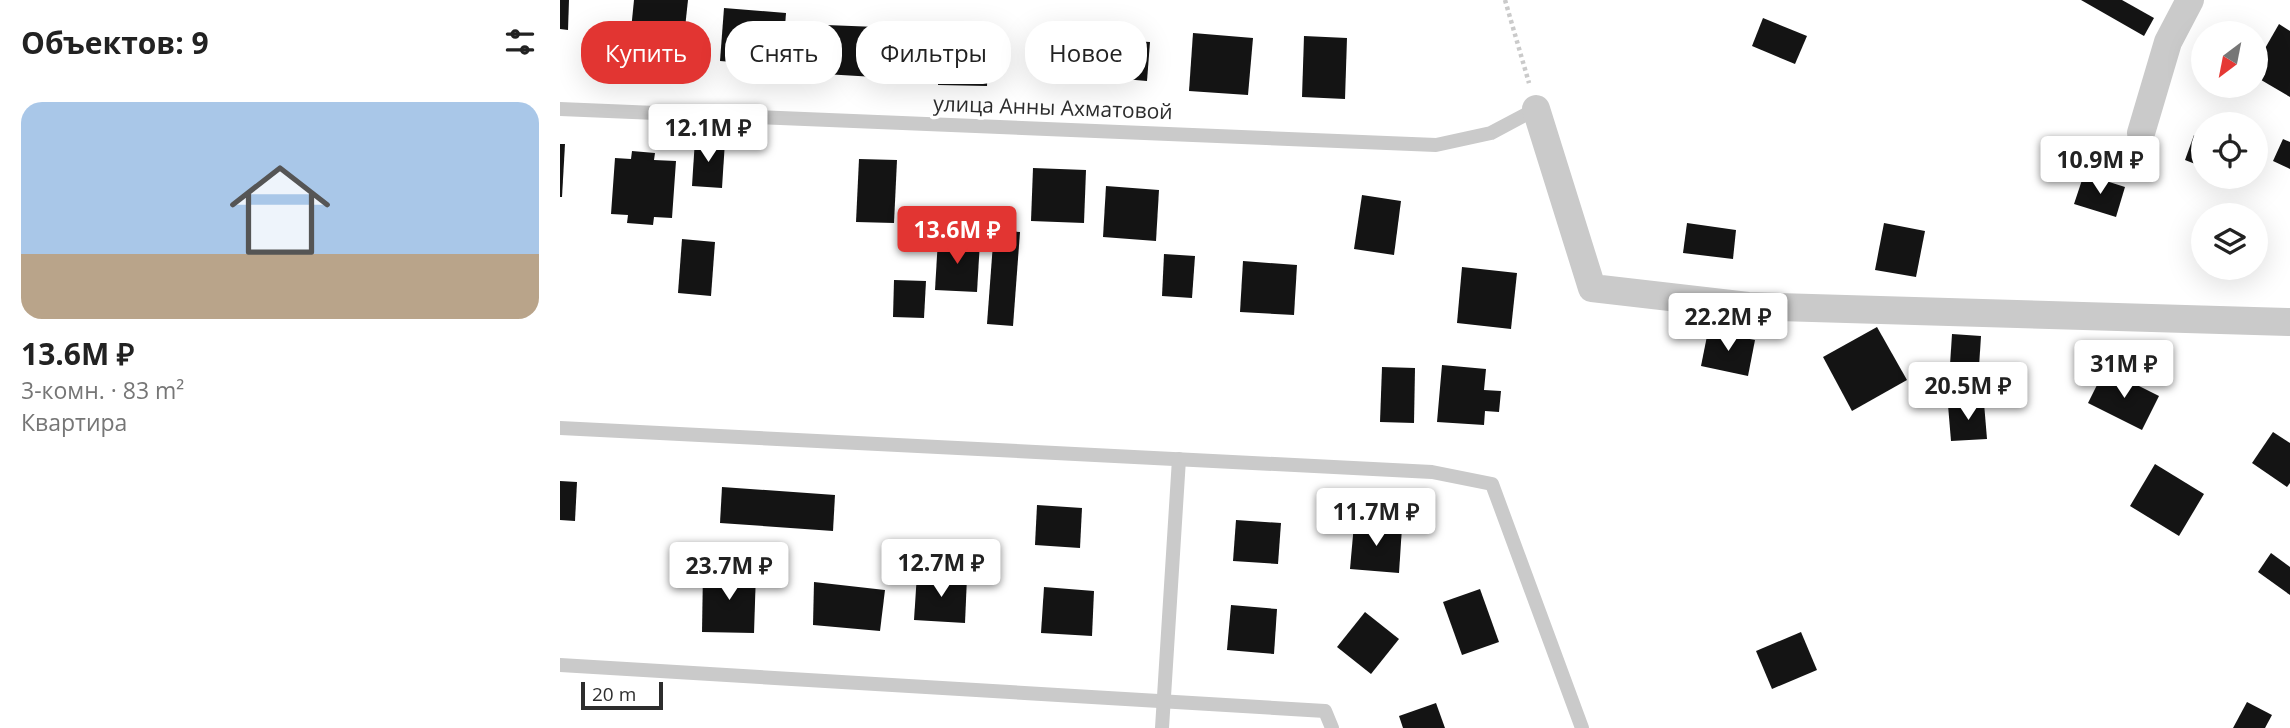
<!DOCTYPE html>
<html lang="ru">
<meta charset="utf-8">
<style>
body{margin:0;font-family:"Open Sans",sans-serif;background:#f6f6f6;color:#222;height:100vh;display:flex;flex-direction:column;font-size:26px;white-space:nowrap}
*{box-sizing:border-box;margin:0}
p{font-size:23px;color:#767676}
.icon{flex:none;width:38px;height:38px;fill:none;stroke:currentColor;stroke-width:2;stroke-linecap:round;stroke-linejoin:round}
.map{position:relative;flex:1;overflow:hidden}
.drawer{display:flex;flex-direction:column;background:#fff;width:560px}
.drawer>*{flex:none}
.top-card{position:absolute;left:21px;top:21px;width:665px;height:63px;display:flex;gap:14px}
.needle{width:46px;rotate:212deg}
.fabs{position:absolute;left:1631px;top:21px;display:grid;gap:14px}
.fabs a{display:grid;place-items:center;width:77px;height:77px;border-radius:50%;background:#fff;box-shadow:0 7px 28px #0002;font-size:35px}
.scale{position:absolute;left:21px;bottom:18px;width:82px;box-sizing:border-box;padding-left:7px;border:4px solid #2d2d2d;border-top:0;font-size:19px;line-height:24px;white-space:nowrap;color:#2d2d2d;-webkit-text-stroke:5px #fff;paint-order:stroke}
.price{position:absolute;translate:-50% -60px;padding:0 16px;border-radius:7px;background:#fff;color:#222;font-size:23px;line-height:46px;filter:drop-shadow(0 2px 4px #0008)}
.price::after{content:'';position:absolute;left:50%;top:42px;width:21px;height:16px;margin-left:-10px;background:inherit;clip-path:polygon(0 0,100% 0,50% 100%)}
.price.selected{background:#e23532;color:#fff}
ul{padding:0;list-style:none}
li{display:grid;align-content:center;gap:14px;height:371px;padding:0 21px}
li+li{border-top:2px solid #e0e0e0}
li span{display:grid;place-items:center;height:217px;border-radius:21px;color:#555}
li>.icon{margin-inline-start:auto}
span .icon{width:126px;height:126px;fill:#fffc;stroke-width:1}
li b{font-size:30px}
h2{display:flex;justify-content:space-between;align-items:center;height:84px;padding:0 21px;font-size:30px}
.chip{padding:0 24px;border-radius:28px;background:#fff;box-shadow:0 7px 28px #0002;font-size:24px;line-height:63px}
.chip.selected{background:#e23532;color:#fff}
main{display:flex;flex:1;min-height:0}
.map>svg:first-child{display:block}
.building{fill:#141414}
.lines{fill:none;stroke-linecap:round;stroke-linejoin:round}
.path{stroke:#cacaca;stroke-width:4.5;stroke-dasharray:3.5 3.5;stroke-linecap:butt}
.service{stroke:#cacaca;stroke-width:14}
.minor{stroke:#cacaca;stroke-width:28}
.labels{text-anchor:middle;stroke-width:7;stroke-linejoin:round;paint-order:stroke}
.street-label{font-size:21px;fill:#2d2d2d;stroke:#fff}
</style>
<main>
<section class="drawer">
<h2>Объектов: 9<svg class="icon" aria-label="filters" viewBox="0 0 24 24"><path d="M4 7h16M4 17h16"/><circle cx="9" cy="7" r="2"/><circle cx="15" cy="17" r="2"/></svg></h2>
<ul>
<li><span style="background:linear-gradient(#a9c7e8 70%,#b9a48a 0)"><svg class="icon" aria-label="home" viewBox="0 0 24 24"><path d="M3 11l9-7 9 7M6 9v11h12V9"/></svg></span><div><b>13.6M ₽</b><p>3-комн. · 83 m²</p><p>Квартира</p></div></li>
</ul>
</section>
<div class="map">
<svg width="1730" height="728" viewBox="0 0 1730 728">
<rect width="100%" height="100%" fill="#fff"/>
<g class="building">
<polygon points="0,0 9,0 8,30 0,29"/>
<polygon points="74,0 128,0 121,65 68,60"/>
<polygon points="1521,0 1562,0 1594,18 1584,36"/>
<polygon points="164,8 226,13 222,66 160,61"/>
<polygon points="1203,18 1247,36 1235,64 1192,46"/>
<polygon points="1719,24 1730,31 1730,97 1696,77 1696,64"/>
<polygon points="266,25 317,27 315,77 264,74"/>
<polygon points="379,25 429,26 427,86 378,85"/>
<polygon points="509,27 511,69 478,70 477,28"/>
<polygon points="633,33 693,38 688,95 629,91"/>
<polygon points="744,36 787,38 785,99 742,97"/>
<polygon points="555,40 590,42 587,81 552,78"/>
<polygon points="1634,135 1643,138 1643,167 1625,160"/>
<polygon points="135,139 165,141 162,188 132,186"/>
<polygon points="1723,139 1730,142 1730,169 1713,161"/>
<polygon points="0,144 5,144 2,197 0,197"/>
<polygon points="72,151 95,153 94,160 116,161 112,218 94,217 93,225 67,223 68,215 51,214 55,158 71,159"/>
<polygon points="299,159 337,160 334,223 296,222"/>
<polygon points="473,168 526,170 524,223 471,221"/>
<polygon points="1524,174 1565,187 1556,217 1514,204"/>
<polygon points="546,186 599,190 596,241 543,237"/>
<polygon points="802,195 841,201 834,255 794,249"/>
<polygon points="1127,223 1176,230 1173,259 1123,253"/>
<polygon points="1324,223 1365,231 1356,277 1315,270"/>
<polygon points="434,230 460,232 453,326 427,324"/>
<polygon points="122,239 155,242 151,296 118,293"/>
<polygon points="378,239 420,241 417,292 375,290"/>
<polygon points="604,254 635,256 632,298 602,296"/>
<polygon points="683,261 737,265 734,315 680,312"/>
<polygon points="902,267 957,273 951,329 897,323"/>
<polygon points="334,280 366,281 364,318 333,317"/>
<polygon points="1317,327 1347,380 1292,411 1263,357"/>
<polygon points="1148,331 1195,340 1188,376 1141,366"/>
<polygon points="1392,334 1421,336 1419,367 1390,365"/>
<polygon points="882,365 926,369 924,390 941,391 939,412 925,411 924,425 877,422"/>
<polygon points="822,367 855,368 854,423 820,422"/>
<polygon points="1545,369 1599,396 1582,430 1528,403"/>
<polygon points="1389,371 1424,372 1424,398 1389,397"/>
<polygon points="1424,403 1427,439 1391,441 1388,405"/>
<polygon points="1713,432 1730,443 1730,483 1727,487 1692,463"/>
<polygon points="1595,464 1644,494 1619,536 1570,506"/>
<polygon points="0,481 17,482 15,521 0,520"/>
<polygon points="162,487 275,495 273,531 160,523"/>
<polygon points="477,505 522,508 520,548 475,545"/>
<polygon points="676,520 721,523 718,564 673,561"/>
<polygon points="794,524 842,527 839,573 790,569"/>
<polygon points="1711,553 1730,567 1730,595 1698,572"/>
<polygon points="143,570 196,572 194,633 142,632"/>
<polygon points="357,574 407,577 405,623 354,620"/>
<polygon points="254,582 325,590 320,631 253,625"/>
<polygon points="484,587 534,591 532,636 481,633"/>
<polygon points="920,589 939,642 902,655 883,602"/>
<polygon points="671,605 717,609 714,654 667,650"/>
<polygon points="805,612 839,639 811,674 777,647"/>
<polygon points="1241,632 1257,670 1212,689 1196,651"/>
<polygon points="1687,702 1712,715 1705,728 1673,728"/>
<polygon points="876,703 885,728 843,728 839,716"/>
</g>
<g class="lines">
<polyline class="path" points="945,0 969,83"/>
<g class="service">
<polyline points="0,109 876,145 931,133 976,109"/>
<polyline points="0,428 872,472 932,484 1022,728"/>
<polyline points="0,665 765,711 772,728"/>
<polyline points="602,728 619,459"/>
</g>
<g class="minor">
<polyline points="976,109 1032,288 1188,306 1730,322"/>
<polyline points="1581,133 1608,42 1630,0"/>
</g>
</g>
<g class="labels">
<g class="street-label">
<text transform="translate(493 108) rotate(2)" y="7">улица Анны Ахматовой</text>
</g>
</g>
</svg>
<div class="fabs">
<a><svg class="needle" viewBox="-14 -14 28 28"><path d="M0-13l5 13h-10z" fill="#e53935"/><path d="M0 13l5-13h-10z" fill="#767676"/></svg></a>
<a><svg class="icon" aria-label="locate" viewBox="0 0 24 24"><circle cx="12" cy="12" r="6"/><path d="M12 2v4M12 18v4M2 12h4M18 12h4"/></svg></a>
<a><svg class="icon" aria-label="layers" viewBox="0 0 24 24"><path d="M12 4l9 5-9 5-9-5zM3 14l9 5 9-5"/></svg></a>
</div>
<div class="scale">20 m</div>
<b class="price" style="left:148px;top:164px">12.1M ₽</b>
<b class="price" style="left:1540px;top:196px">10.9M ₽</b>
<b class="price selected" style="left:397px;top:266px">13.6M ₽</b>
<b class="price" style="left:1168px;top:353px">22.2M ₽</b>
<b class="price" style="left:1564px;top:400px">31M ₽</b>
<b class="price" style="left:1408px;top:422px">20.5M ₽</b>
<b class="price" style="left:816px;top:548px">11.7M ₽</b>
<b class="price" style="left:381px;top:599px">12.7M ₽</b>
<b class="price" style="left:169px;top:602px">23.7M ₽</b>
<div class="top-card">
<a class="chip selected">Купить</a>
<a class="chip">Снять</a>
<a class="chip">Фильтры</a>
<a class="chip">Новое</a>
</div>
</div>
</main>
